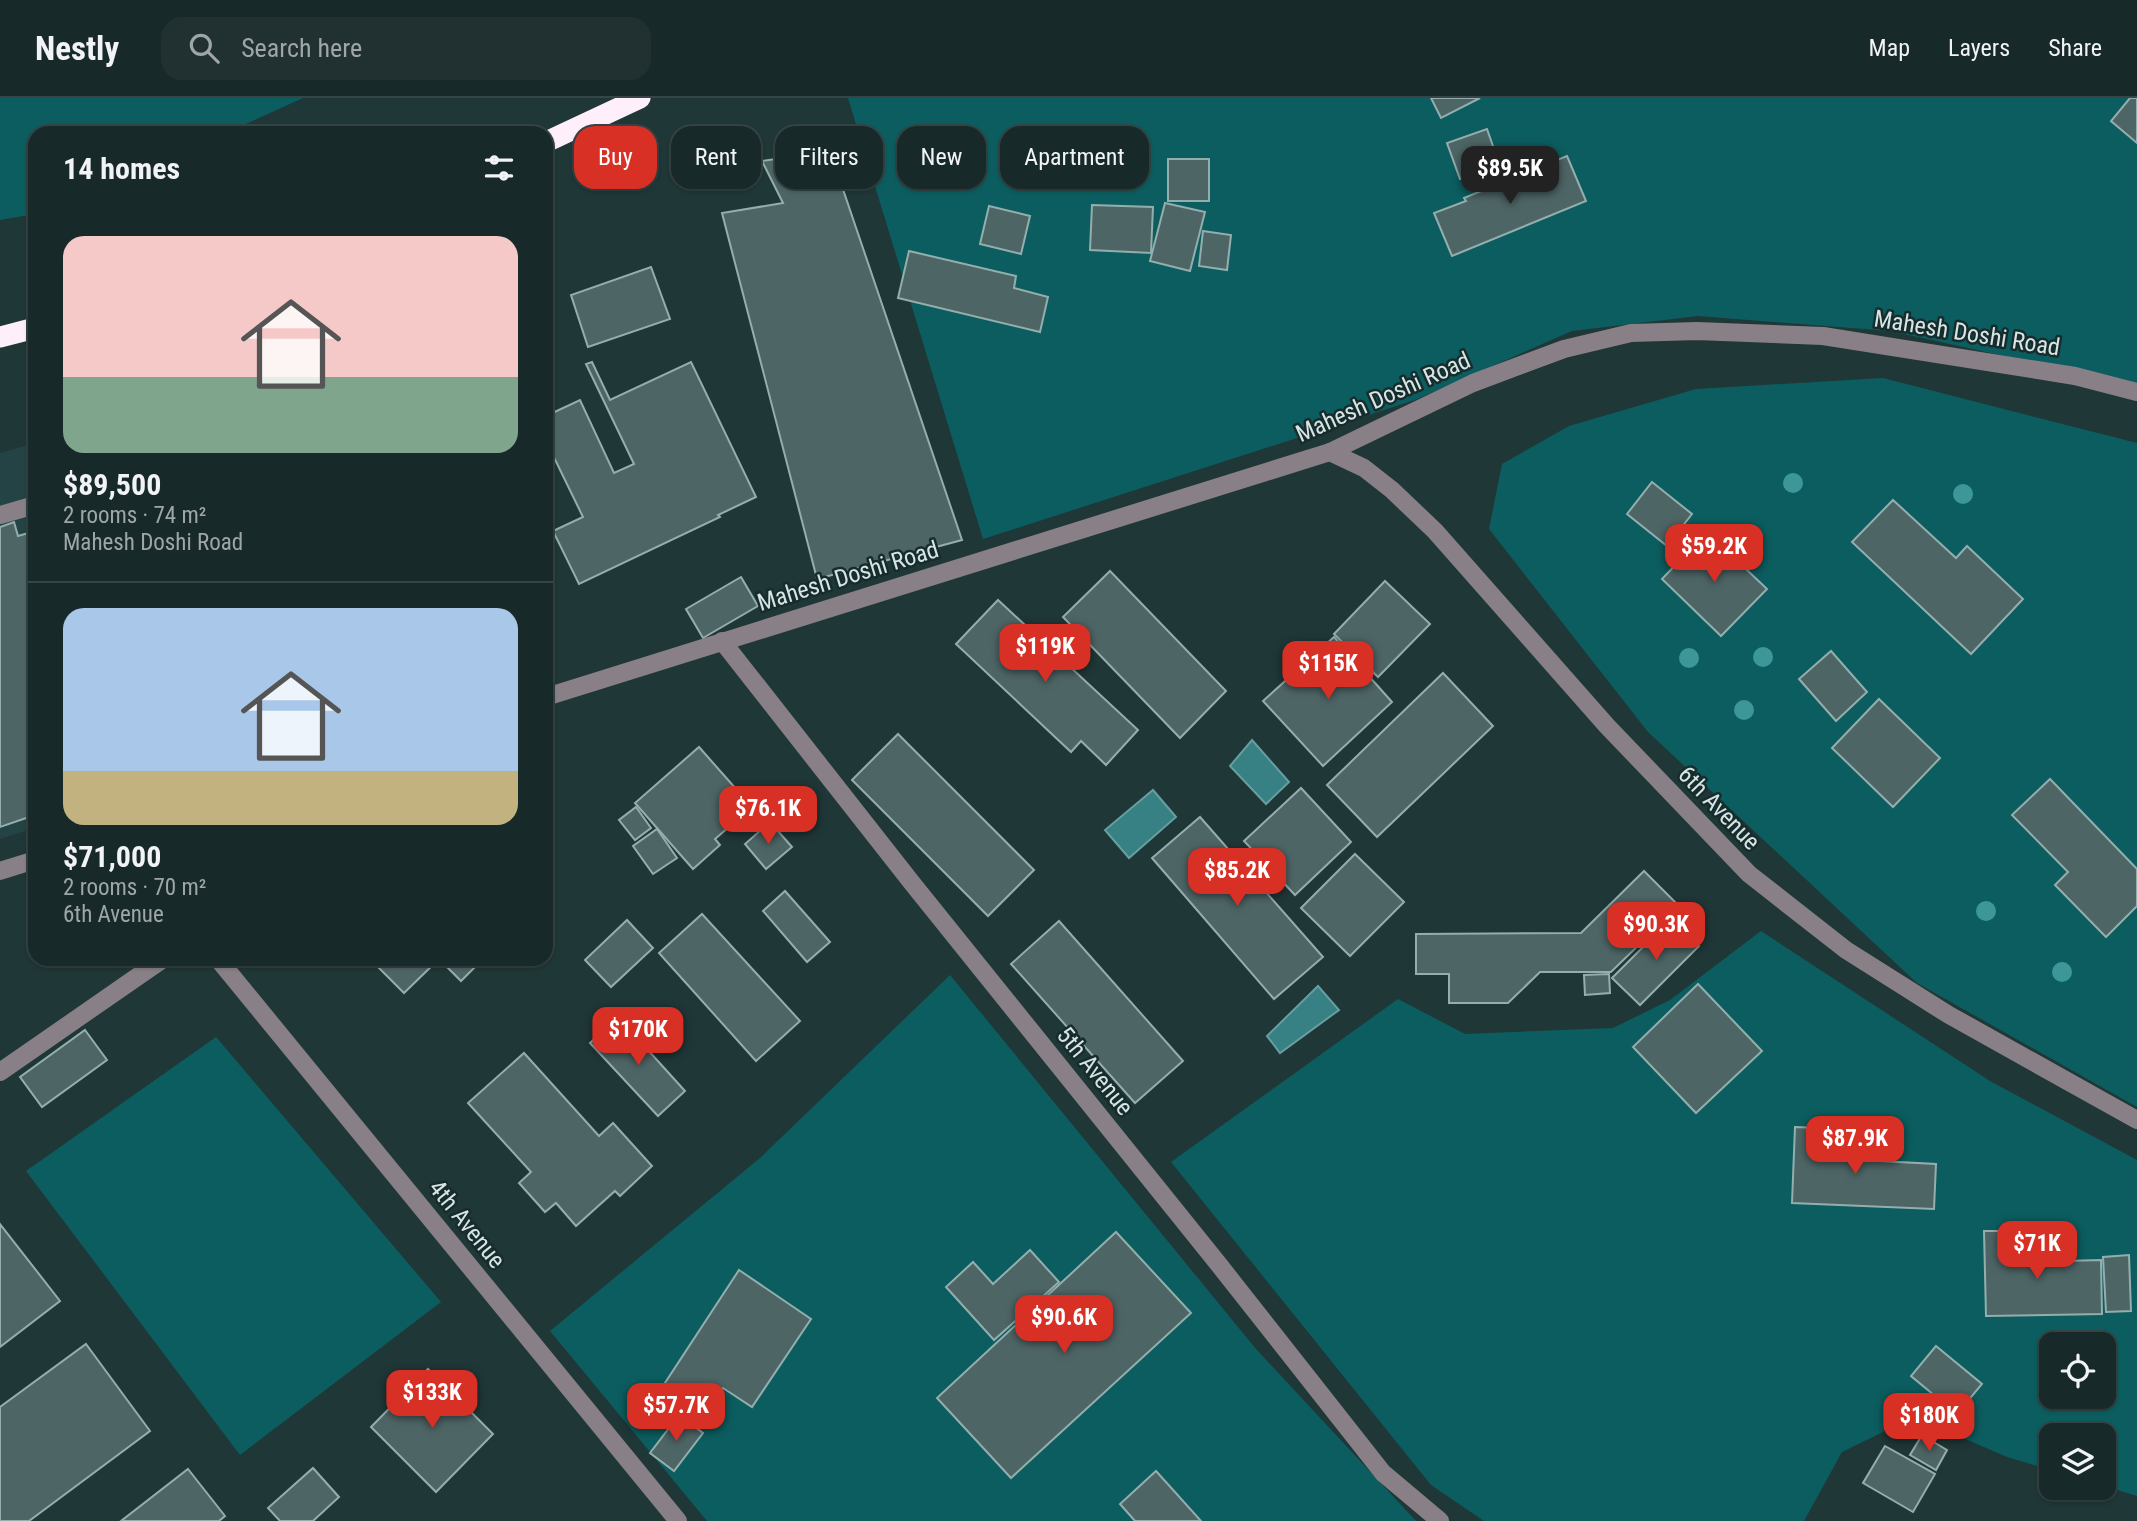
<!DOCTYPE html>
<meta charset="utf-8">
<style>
body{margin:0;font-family:"Roboto Condensed",sans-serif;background:#213131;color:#f1f3f6;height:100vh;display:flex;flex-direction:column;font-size:26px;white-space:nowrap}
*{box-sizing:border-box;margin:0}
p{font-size:23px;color:#9fa6a8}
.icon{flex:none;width:38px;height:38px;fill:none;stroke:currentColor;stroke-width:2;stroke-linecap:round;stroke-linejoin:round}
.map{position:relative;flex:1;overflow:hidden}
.sheet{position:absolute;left:28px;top:28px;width:525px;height:840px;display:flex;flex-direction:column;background:#182929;border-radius:21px;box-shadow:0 2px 5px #0004,0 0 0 2px #364546}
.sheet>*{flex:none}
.top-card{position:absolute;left:574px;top:28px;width:665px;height:63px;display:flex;gap:14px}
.controls{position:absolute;left:2039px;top:1234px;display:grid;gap:14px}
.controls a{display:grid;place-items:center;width:77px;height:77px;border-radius:14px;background:#182929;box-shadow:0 2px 5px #0004,0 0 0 2px #364546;font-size:35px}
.price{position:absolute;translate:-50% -60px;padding:0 16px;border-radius:14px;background:#d93025;color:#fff;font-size:23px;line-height:46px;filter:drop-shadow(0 2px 4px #0008)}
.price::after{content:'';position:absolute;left:50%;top:42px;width:21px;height:16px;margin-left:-10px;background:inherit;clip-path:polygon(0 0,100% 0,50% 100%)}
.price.selected{background:#222;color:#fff}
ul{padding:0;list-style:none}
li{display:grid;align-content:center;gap:14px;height:371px;padding:0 35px}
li+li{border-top:2px solid #364546}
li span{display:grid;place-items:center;height:217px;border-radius:21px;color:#555}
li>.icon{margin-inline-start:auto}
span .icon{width:126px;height:126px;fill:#fffc;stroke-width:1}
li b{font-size:30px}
h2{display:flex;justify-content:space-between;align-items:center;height:84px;padding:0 35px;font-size:30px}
.pill{padding:0 24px;border-radius:21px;background:#182929;box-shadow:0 2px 5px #0004,0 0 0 2px #364546;font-size:24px;line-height:63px}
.pill.selected{background:#d93025;color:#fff}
header{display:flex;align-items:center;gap:42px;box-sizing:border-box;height:98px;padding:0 35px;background:#182929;border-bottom:2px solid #364546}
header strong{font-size:33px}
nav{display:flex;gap:38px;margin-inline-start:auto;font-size:24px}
.search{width:490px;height:63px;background:#213131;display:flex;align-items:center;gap:18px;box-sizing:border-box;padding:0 24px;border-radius:21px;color:#9fa6a8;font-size:26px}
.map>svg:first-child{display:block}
.built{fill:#234344}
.green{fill:#0c5d5f;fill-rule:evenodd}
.water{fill:#378083;stroke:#679ea0;stroke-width:2}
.building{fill:#4e6566;stroke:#94aeae;stroke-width:2}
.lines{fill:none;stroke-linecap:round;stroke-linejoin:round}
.minor{stroke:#888086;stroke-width:18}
.highway{stroke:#feeffa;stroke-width:21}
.tree{fill:#3d9698}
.labels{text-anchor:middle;stroke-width:5;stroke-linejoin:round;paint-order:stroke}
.street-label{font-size:24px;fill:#d8e5e5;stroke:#162c2d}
</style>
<header>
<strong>Nestly</strong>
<div class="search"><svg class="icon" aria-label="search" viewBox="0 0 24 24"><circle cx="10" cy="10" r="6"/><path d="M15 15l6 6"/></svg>Search here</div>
<nav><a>Map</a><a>Layers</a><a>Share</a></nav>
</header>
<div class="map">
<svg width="2137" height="1423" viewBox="0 0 2137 1423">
<rect width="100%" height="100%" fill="#203737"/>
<polygon class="built" points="35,345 35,730 0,741 0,355"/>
<g class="green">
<polygon points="0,0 303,0 226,35 35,35 35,116 0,122"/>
<polygon points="848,0 2137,0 2137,287 1890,233 1698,218 1572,233 1415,302 983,441"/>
<polygon points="1883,280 2137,345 2137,1009 1917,885 1648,634 1489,431 1502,366 1569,328 1696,291"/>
<path d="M1761,833L1990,983L2137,1062V1398L2104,1388V1337H2051V1372L2007,1359L1914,1319L1842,1354L1804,1423H1484L1431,1387L1171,1064L1398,901L1465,936L1613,930L1670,902ZM2051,1246H2104V1298H2051Z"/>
<polygon points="950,877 1256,1251 1416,1423 707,1423 550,1233 760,1060"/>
<polygon points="216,939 441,1204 240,1357 26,1073"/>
</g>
<g class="water">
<polygon points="1252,642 1289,684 1266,706 1230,668"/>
<polygon points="1153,692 1176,719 1129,760 1105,732"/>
<polygon points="1318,888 1339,912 1280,955 1267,938"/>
</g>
<g class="building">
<polygon points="1431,0 1480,0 1441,20"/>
<polygon points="2130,0 2137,0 2137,45 2111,23"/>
<polygon points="1487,31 1500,68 1460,81 1447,45"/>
<polygon points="830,53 962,442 817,481 722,115 783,105 762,63"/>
<polygon points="1567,58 1586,103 1452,158 1434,115 1466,103 1464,100"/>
<rect x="1168" y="61" width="41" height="42"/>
<polygon points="1165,105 1205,114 1190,173 1150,163"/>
<polygon points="1092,107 1153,109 1151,155 1090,152"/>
<polygon points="989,108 1030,118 1021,156 980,146"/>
<polygon points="1203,133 1231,137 1227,172 1199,168"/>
<polygon points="909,153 1016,178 1014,190 1048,199 1040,234 898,200"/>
<polygon points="651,169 670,221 588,249 571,197"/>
<polygon points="592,264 610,302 691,264 756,399 718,417 720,419 579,486 553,433 583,419 546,343 546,318 580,302 614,375 634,366 586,266"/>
<polygon points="1652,384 1692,416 1667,448 1627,416"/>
<polygon points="1893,402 1956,460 1967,448 2023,501 1971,556 1852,444"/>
<polygon points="14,424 18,438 35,433 35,717 0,729 0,429"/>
<polygon points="1707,434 1767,491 1721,538 1662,481"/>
<polygon points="1110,473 1226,593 1180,640 1063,519"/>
<polygon points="741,479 758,508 703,540 686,511"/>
<polygon points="1385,483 1430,526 1378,579 1334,536"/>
<polygon points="998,502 1138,632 1106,667 1081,643 1071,654 956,546"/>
<polygon points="1334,539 1392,604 1323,668 1263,603"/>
<polygon points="1831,553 1867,594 1836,623 1799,581"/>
<polygon points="1443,575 1493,628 1377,739 1327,687"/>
<polygon points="1879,601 1940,660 1893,709 1832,650"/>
<polygon points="898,636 1034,772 988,818 852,682"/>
<polygon points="699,649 752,709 715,741 720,747 693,771 635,705"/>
<polygon points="2050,681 2137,771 2137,808 2106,839 2055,787 2068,774 2012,717"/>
<polygon points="1301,690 1351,744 1295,797 1244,743"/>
<polygon points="636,709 651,730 635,742 619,722"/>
<polygon points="1200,719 1323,859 1274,901 1152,760"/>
<polygon points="770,724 792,749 766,771 745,746"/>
<polygon points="657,731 677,760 653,776 633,748"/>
<polygon points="1355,756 1404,804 1350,858 1301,810"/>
<polygon points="1644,773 1679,808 1611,874 1540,874 1508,905 1449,905 1449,876 1416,876 1416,836 1581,835"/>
<polygon points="785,793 830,844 807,864 763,813"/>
<polygon points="702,816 800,923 756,963 659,855"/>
<polygon points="1671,821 1699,848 1640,907 1612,880"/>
<polygon points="627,822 653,850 611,889 585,862"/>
<polygon points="1059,823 1183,963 1135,1005 1011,866"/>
<polygon points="370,861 483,861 461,883 439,861 404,895"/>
<polygon points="1609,876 1610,895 1585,897 1584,877"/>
<polygon points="1698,886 1762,953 1696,1015 1633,949"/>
<polygon points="618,919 685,993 658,1018 590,945"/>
<polygon points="85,932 107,962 42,1009 20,979"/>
<polygon points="524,955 599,1038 613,1025 652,1068 620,1098 615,1093 576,1128 556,1105 545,1114 519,1085 531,1074 468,1005"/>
<polygon points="1795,1029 1843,1031 1842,1061 1936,1066 1934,1111 1792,1105"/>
<polygon points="0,1126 60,1203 0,1249"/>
<polygon points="1984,1133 2024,1133 2024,1164 2101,1162 2102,1216 1986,1218"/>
<polygon points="1116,1134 1191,1215 1011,1380 937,1300"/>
<polygon points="1030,1152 1059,1184 994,1242 946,1189 973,1164 993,1186"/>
<polygon points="2129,1157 2131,1213 2106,1214 2103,1159"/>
<polygon points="739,1172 811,1221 752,1309 723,1290 703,1318 661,1291"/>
<polygon points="86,1246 150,1333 29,1423 0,1423 0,1309"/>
<polygon points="1936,1248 1982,1286 1957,1316 1911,1278"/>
<polygon points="428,1271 493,1336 436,1394 371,1329"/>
<polygon points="679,1317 703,1335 674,1373 650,1355"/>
<polygon points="1922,1337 1947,1352 1936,1372 1910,1357"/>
<polygon points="1885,1348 1935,1376 1913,1414 1863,1385"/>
<polygon points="313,1370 339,1399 313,1423 280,1423 268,1410"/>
<polygon points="188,1371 225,1418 219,1423 121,1423"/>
<polygon points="1156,1373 1201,1423 1135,1423 1120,1406"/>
</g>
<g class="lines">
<g class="minor">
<polyline points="1330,354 1364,370 1392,392 1435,433 1607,628 1749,776 1846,852 1949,917 2137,1022"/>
<polyline points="0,417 35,407"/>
<polyline points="722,543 912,785 1220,1168 1383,1375 1440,1423"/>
<polyline points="546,599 1330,354 1473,285 1564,251 1631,235 1697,233 1823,238 2075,278 2137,294"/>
<polyline points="0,773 35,762"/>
<polyline points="218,861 678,1423"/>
<polyline points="0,974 163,861"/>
</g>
<g class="highway">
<polyline points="546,44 640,0"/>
<polyline points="0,239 35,230"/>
</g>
</g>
<g class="tree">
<circle cx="1793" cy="385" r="10"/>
<circle cx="1963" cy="396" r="10"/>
<circle cx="1763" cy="559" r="10"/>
<circle cx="1689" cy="560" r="10"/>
<circle cx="1744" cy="612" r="10"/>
<circle cx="1986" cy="813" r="10"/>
<circle cx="2062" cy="874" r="10"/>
</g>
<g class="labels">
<g class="street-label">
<text transform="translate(1967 235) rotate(9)" y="8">Mahesh Doshi Road</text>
<text transform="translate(1383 299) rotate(-24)" y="8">Mahesh Doshi Road</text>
<text transform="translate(848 478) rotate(-17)" y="8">Mahesh Doshi Road</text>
<text transform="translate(1719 710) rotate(46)" y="8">6th Avenue</text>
<text transform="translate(1095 973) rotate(51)" y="8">5th Avenue</text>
<text transform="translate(467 1126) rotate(51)" y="8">4th Avenue</text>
</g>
</g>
</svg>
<div class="controls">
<a><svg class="icon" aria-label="locate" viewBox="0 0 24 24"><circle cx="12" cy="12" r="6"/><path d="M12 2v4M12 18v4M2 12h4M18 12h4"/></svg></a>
<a><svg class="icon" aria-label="layers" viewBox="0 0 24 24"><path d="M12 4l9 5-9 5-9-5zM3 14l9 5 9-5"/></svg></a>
</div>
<b class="price selected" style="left:1510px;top:108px">$89.5K</b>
<b class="price" style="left:1714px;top:486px">$59.2K</b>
<b class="price" style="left:1045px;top:586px">$119K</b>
<b class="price" style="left:1328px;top:603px">$115K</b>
<b class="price" style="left:768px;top:748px">$76.1K</b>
<b class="price" style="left:1237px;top:810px">$85.2K</b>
<b class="price" style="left:1656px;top:864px">$90.3K</b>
<b class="price" style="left:638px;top:969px">$170K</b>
<b class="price" style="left:1855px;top:1078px">$87.9K</b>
<b class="price" style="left:2037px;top:1183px">$71K</b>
<b class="price" style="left:1064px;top:1257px">$90.6K</b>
<b class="price" style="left:432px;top:1332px">$133K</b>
<b class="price" style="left:676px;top:1345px">$57.7K</b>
<b class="price" style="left:1929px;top:1355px">$180K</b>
<div class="top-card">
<a class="pill selected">Buy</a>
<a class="pill">Rent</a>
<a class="pill">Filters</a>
<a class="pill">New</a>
<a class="pill">Apartment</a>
</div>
<section class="sheet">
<h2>14 homes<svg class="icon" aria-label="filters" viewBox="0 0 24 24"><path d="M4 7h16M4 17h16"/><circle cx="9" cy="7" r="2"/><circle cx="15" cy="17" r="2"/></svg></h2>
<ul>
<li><span style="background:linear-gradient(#f6c9c9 65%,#7fa58c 0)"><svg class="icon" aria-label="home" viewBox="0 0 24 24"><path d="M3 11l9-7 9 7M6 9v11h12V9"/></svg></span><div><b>$89,500</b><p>2 rooms · 74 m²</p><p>Mahesh Doshi Road</p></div></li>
<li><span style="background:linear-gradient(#a9c7e8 75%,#c2b280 0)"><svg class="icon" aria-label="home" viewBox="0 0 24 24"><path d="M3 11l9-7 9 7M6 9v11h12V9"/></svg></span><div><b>$71,000</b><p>2 rooms · 70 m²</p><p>6th Avenue</p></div></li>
</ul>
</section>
</div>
